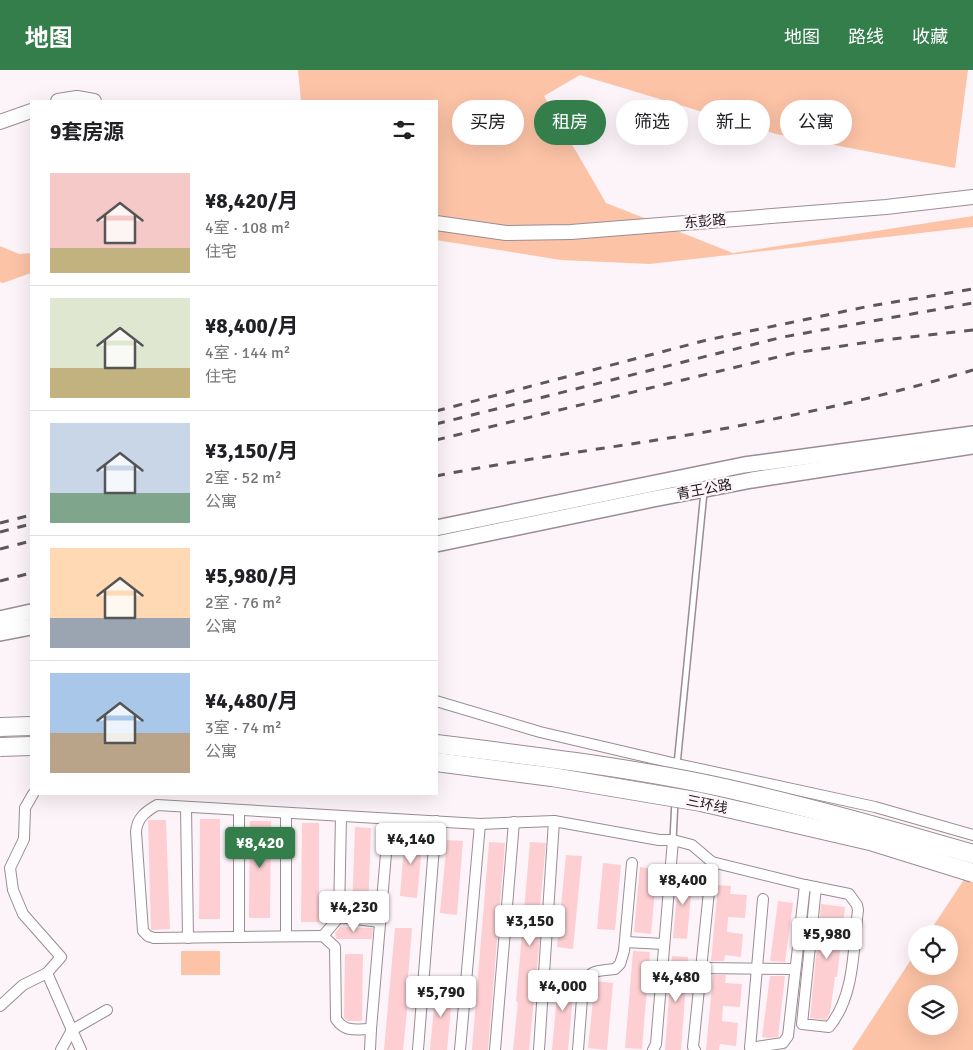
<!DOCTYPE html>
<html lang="zh">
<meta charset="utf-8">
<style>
body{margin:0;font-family:Signika,"Noto Sans SC",sans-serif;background:#f2f2f2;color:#202124;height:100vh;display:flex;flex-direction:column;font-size:19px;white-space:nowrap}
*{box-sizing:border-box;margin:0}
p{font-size:16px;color:#757577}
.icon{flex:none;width:28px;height:28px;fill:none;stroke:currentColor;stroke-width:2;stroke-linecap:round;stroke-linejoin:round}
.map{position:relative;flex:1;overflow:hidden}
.drawer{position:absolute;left:30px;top:30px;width:408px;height:695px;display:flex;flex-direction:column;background:#fff;border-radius:0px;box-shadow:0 5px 20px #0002}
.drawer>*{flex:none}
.hud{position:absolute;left:452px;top:30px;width:445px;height:45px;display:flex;gap:10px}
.tools{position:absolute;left:908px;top:855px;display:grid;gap:10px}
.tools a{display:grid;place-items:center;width:50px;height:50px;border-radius:50%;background:#fff;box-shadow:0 5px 20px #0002;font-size:25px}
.price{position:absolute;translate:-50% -42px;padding:0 11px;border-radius:5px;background:#fff;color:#222;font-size:16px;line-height:32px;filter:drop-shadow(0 1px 2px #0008)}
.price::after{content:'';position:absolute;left:50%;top:30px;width:15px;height:11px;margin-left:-8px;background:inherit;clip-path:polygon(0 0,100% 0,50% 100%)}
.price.current{background:#347e4c;color:#fff}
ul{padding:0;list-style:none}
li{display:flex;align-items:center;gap:15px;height:125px;padding:0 20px}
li+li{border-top:1px solid #e0e0e0}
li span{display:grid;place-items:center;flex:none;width:140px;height:100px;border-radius:0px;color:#555}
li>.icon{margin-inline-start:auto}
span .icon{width:60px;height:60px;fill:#fffc;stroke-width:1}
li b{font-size:21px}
h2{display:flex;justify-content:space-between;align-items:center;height:60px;padding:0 20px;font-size:21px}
.tag{padding:0 18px;border-radius:22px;background:#fff;box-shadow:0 5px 20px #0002;font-size:18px;line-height:45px}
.tag.current{background:#347e4c;color:#fff}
header{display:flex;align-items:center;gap:30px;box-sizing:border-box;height:70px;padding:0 25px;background:#347e4c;color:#fff}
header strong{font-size:24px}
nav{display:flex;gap:28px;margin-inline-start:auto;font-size:18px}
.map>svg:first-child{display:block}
.green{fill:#fcc3a6;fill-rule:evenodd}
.building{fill:#fdcfd2}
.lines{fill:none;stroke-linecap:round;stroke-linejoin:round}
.lane-casing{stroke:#9a8c95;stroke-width:8}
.street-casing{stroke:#9a8c95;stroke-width:12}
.secondary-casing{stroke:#9a8c95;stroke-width:16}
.primary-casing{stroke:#9a8c95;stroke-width:18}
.lane{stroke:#fff;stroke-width:5}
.street{stroke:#fff;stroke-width:10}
.secondary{stroke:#fff;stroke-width:14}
.primary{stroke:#fff;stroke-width:15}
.rail{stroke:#5d575a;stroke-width:3;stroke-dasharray:9 9;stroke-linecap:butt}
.highway-bridge-casing{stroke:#9a8c95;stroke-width:20;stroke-linecap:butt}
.highway-bridge{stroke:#fff;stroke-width:18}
.labels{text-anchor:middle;stroke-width:4.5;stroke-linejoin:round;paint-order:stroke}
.street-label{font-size:14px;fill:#1d181b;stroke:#fdf4f9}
</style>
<header>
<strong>地图</strong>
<nav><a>地图</a><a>路线</a><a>收藏</a></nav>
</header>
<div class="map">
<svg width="973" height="980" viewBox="0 0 973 980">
<rect width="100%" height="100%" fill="#fdf4f9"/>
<g class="green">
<polygon points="298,0 968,0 955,98 776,64 580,5 544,26 606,133 733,183 973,146 973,157 650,194 561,190 436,170 436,31 301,31"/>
<polygon points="0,176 19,184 31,183 31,203 3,213 0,212"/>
<path d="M973,796V980H852L916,882V896H949V864H928ZM916,924H949V956H916Z"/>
<rect x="181" y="881" width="39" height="24"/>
</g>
<g class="building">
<polygon points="200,749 220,749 220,849 199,849"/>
<polygon points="148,750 166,750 170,859 151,860"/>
<polygon points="250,751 271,751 270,848 249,848"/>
<polygon points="302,753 319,753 319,852 301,852"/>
<polygon points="355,757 371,758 368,843 352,842"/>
<polygon points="405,763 423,765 417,828 400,826"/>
<polygon points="447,770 463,771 457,845 440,843"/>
<polygon points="489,772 505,773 488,980 472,980"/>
<polygon points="530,772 546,773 540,836 542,836 540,867 529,980 513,980 518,932 516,932"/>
<polygon points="566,785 582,786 573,879 557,877"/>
<polygon points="603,793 621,795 615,860 597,859"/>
<polygon points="640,797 657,799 651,864 634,862"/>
<polygon points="679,802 693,803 687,869 673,868"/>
<polygon points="718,815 731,816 730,824 747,825 745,848 728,847 727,862 743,864 741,887 725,885 724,891 711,891"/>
<polygon points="778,831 793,833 785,892 770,891"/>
<polygon points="821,834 845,837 837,907 835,907 830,943 826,950 810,948"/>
<polygon points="340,857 373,858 372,869 336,869 335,863"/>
<polygon points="395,858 412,858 406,932 408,932 403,980 384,980"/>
<polygon points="633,881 650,882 642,979 625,978"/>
<polygon points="345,884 363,884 362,951 348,951 344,948"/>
<polygon points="672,886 688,887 681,980 665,980"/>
<polygon points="559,903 575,905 568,980 552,980"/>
<polygon points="713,905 726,905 725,913 742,914 740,937 723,936 722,951 738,953 736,976 720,974 719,980 706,980"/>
<polygon points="770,906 785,906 778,967 769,968 762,967"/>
<polygon points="595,911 613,913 607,980 588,978"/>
<polygon points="436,915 453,917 447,980 430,980"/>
</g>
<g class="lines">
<defs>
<g id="lane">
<polyline points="677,695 704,422"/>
<polyline points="673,770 676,711"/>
</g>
<g id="street">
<polyline points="436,631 540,662 677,694 875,737 973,765"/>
<polyline points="33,724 25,738 24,769 10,798 13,820 23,844 61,887 47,903 72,960 61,980"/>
<polyline points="186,737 188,868"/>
<polyline points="286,743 286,866"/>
<polyline points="763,829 750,978 783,973 788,966 805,815"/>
<polyline points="339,847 380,852"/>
<polyline points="323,866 339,847 341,746"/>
<polyline points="239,867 239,740"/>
<polyline points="625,872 664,874"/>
<polyline points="701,898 795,899"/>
<polyline points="0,936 23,915 47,903"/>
<polyline points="371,959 389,749"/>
<polyline points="81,980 72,960 107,940"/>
<path d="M370,980L371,959C357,959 345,963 336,949L335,877L323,866L154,868L148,866L143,861L136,762C137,748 145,742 157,735L480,754L554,751L659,770H673L692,775L712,792L805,815L849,824L857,835L858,840C853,879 855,926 829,957L802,954L816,817"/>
<polyline points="418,980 436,751"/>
<polyline points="460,980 480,754"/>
<polyline points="495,980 514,752"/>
<polyline points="539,980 554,751"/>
<path d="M578,980L583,916C589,899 598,901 615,899L620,894L624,881L632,793"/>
<polyline points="653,980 656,974 673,770"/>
<polyline points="695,980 693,977 712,792"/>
</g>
<g id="secondary">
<polyline points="58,31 77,28 94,31"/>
<polyline points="0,52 31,41"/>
<polyline points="436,153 506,163 571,162 886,137 973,127"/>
</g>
<g id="primary">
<polyline points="436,458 744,395 973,364"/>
<polyline points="436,474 653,429 752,410 973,376"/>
<polyline points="0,549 31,542"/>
<polyline points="0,563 31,557"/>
</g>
</defs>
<use href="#lane" class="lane-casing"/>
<use href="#street" class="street-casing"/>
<use href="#secondary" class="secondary-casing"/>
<use href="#primary" class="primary-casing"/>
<use href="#lane" class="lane"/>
<use href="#street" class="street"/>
<use href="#secondary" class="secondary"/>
<use href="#primary" class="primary"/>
<g class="rail">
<polyline points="436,341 707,270 870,236 973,219"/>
<polyline points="436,354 783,267 973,233"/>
<polyline points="436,370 794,283 883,270 973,260"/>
<path d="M436,406C536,386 638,375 738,356C817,341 896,323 973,300"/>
<polyline points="0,453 31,445"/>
<polyline points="0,462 31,454"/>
<polyline points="0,479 31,471"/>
<polyline points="0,511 31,503"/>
</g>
<defs>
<g id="highway-bridge">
<polyline points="0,657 31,656"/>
<path d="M436,674C526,685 617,696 706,714C796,733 885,758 973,784"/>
<polyline points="0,677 31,676"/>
<polyline points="436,692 552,707 701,732 870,771 973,803"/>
</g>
</defs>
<use href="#highway-bridge" class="highway-bridge-casing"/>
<use href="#highway-bridge" class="highway-bridge"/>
</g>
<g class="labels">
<g class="street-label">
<text transform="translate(705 151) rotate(-5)" y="5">东彭路</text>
<text transform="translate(704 419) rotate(-11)" y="5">青王公路</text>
<text transform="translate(707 734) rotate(12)" y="5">三环线</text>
</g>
</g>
</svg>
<div class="tools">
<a><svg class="icon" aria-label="locate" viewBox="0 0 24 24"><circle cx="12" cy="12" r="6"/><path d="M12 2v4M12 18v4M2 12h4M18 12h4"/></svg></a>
<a><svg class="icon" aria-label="layers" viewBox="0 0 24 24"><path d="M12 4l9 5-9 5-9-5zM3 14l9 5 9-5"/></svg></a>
</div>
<b class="price" style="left:411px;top:795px">¥4,140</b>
<b class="price current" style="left:260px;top:799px">¥8,420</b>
<b class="price" style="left:683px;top:836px">¥8,400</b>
<b class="price" style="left:354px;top:863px">¥4,230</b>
<b class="price" style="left:530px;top:877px">¥3,150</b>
<b class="price" style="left:827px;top:890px">¥5,980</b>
<b class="price" style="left:676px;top:933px">¥4,480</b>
<b class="price" style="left:563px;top:942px">¥4,000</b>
<b class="price" style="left:441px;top:948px">¥5,790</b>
<div class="hud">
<a class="tag">买房</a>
<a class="tag current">租房</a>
<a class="tag">筛选</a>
<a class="tag">新上</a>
<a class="tag">公寓</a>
</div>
<section class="drawer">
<h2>9套房源<svg class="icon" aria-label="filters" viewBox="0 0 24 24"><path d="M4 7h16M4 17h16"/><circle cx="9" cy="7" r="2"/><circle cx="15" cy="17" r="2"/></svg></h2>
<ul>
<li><span style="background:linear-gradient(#f6c9c9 75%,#c2b280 0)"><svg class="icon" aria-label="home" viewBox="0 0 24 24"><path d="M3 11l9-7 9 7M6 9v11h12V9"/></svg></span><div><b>¥8,420/月</b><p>4室 · 108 m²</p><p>住宅</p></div></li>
<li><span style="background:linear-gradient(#dfe7d0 70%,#c2b280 0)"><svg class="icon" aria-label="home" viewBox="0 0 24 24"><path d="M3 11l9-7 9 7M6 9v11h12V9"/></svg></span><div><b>¥8,400/月</b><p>4室 · 144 m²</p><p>住宅</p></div></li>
<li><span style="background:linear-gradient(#c9d6e8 70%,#7fa58c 0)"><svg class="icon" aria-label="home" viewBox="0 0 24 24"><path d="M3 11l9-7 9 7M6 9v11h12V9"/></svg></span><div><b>¥3,150/月</b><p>2室 · 52 m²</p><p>公寓</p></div></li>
<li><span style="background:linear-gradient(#ffd9b3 70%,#9aa5b1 0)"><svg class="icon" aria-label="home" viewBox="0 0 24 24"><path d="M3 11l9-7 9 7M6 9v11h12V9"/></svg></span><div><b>¥5,980/月</b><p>2室 · 76 m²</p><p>公寓</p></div></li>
<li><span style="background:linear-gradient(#a9c7e8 60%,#b9a48a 0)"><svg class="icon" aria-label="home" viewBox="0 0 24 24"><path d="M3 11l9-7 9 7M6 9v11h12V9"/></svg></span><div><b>¥4,480/月</b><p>3室 · 74 m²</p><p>公寓</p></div></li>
</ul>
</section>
</div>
